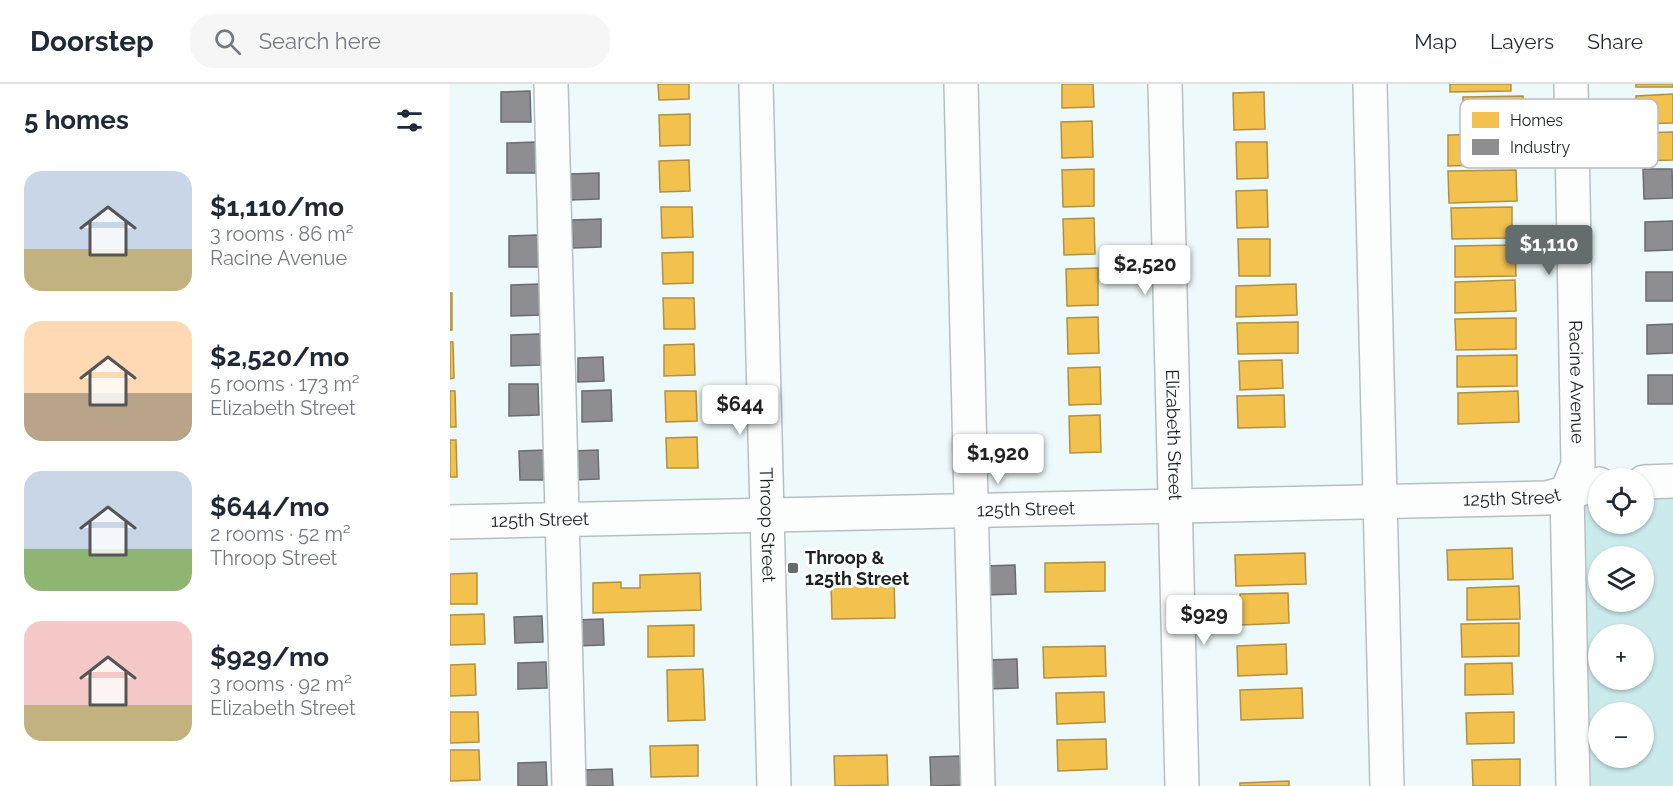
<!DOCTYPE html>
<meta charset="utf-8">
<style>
body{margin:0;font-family:Raleway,sans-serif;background:#f6f6f7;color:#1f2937;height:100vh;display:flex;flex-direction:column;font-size:22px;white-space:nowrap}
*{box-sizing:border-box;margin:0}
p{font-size:20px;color:#747a83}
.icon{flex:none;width:33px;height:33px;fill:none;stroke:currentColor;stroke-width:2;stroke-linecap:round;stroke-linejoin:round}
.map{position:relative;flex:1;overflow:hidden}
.drawer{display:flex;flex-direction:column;background:#fff;width:450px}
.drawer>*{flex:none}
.fabs{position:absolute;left:1138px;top:384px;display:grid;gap:12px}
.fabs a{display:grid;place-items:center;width:66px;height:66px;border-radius:50%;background:#fff;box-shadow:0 2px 4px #0004;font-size:30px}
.price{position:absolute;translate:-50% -51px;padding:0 14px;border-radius:6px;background:#fff;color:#222;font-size:20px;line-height:39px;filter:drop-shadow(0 2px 3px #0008)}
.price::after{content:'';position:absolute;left:50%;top:36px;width:18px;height:14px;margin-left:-9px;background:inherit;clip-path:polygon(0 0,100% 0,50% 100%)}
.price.active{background:#646d6e;color:#fff}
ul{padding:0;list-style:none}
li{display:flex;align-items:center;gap:18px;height:150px;padding:0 24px}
li span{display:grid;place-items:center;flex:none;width:168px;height:120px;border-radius:18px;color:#555}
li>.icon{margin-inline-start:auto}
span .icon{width:72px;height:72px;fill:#fffc;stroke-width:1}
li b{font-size:26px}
h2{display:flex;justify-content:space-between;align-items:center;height:72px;padding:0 24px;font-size:26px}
header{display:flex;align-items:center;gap:36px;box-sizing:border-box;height:84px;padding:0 30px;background:#fff;border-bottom:2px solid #e0e1e3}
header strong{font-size:28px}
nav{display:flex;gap:33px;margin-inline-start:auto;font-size:21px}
.search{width:420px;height:54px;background:#f6f6f7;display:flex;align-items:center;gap:15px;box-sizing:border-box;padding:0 21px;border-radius:24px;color:#747a83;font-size:22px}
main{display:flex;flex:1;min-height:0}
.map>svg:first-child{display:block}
.green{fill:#cbeaec;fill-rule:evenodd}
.homes{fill:#f2c14e;stroke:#b19141;stroke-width:1.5}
.industry{fill:#8d8d92;stroke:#6a6d70;stroke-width:1.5}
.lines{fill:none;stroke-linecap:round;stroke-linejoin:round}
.minor-casing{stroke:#b7c0c1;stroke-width:36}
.minor{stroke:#fcfefe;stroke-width:33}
.poi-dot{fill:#646d6e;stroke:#fff;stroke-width:2}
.labels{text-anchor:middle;stroke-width:6;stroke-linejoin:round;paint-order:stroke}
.street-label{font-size:18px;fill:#1a2222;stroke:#fff}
.poi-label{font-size:18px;font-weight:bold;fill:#1a2222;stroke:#fff;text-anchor:start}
.key{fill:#fff;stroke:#babdbd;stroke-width:1.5}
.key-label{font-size:16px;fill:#1a2222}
</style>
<header>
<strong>Doorstep</strong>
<div class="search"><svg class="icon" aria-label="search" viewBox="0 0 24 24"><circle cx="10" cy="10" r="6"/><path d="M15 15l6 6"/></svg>Search here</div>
<nav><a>Map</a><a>Layers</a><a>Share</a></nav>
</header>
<main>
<section class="drawer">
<h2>5 homes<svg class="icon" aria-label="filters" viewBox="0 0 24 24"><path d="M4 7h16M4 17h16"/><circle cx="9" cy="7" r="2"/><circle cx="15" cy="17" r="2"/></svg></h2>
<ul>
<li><span style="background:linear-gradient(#c9d6e8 65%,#c2b280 0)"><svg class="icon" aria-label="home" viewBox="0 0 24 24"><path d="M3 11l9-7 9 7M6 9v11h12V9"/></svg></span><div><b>$1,110/mo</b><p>3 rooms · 86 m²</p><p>Racine Avenue</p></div></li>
<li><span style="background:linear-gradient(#ffd9b3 60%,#b9a48a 0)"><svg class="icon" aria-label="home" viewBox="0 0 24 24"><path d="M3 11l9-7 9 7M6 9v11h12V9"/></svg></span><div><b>$2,520/mo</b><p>5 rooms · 173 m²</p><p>Elizabeth Street</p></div></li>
<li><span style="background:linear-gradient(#c9d6e8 65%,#8fb573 0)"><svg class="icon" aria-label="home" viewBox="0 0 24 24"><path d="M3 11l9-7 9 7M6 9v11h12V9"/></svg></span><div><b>$644/mo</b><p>2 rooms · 52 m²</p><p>Throop Street</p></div></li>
<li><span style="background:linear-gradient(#f6c9c9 70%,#c2b280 0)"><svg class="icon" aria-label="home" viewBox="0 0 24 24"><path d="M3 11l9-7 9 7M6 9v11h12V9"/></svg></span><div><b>$929/mo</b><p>3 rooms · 92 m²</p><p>Elizabeth Street</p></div></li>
</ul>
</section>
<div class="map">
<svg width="1223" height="702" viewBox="0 0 1223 702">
<rect width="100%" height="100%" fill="#edf9fa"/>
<path class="green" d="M1194,414H1223V702H1141L1135,422L1149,417V440H1194ZM1149,472H1194V518H1149ZM1149,550H1194V596H1149ZM1149,628H1194V674H1149Z"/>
<g class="homes">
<polygon points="208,0 239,0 239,15 209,16"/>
<polygon points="612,0 643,0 644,23 612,24"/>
<polygon points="1000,0 1061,0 1061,7 1000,8"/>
<rect x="1186" y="0" width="37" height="3"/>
<polygon points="814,8 815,45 784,46 783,9"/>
<polygon points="1223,10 1223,39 1186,40 1186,12"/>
<polygon points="1073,12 1074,43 1014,44 1013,13"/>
<polygon points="240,30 240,61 210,62 209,31"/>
<polygon points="642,37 643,73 612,74 611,38"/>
<polygon points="1223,48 1223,76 1187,77 1186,49"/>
<polygon points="1066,50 1066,80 998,82 998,51"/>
<polygon points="786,58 817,58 818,94 787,95"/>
<polygon points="239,76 240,107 210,108 209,77"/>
<polygon points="644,85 644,122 613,123 612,86"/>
<polygon points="1066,86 1067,117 999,119 998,87"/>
<polygon points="817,106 818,143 787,144 786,107"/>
<polygon points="211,123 242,123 243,153 212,154"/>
<polygon points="1062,123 1062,154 1002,155 1001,124"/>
<polygon points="644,134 645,170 614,171 613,135"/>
<polygon points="788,155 820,155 820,192 789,192"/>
<polygon points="1065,161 1066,192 1005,193 1005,162"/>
<polygon points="243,168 243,199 213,200 212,169"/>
<polygon points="648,184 648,221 617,222 616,185"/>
<polygon points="1065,196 1066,227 1005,229 1005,198"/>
<polygon points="846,200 847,231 786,233 786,202"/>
<rect x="0" y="209" width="2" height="37"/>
<polygon points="213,214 244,214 245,245 214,245"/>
<polygon points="648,233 649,269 618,270 617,234"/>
<polygon points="1066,234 1066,265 1006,266 1005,235"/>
<polygon points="848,238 848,269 788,270 787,239"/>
<polygon points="0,258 3,258 4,294 0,295"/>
<polygon points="244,260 245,291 214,292 214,261"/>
<polygon points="1067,271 1067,302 1007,303 1007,272"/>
<polygon points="832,276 833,304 790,306 789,277"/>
<polygon points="650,283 651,320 619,321 618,284"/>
<polygon points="0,307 5,307 6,343 0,343"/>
<polygon points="215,307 246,307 247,337 216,338"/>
<polygon points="1068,307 1069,338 1008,340 1008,309"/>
<polygon points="834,311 835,343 788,344 787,312"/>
<polygon points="650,331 651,368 620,369 619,332"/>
<polygon points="247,353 248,384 217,384 216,354"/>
<polygon points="0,356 6,356 7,393 0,393"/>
<polygon points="1062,464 1063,495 998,496 997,466"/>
<polygon points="855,469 856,500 786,502 785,471"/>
<polygon points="655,478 655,507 595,508 595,479"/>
<polygon points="27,489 27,520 0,520 0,490"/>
<polygon points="250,489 251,526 143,529 143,499 171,498 171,504 190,504 190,491"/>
<polygon points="444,495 445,534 382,535 381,497"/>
<polygon points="1069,502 1070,535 1017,536 1017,504"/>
<polygon points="838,509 839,539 790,541 790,510"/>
<polygon points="34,530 35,560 0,561 0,531"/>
<polygon points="1069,539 1069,572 1012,573 1011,540"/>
<polygon points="244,541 244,572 198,573 198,542"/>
<polygon points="836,560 837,590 788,592 787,562"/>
<polygon points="655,562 656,592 594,594 593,563"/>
<polygon points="1062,579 1063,610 1015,611 1015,580"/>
<polygon points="25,580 26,611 0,612 0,581"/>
<polygon points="253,585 255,636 218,637 217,586"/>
<polygon points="852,604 853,634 791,636 790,606"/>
<polygon points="654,608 655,638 607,640 606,609"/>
<polygon points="0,628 28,628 29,658 0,659"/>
<polygon points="1064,628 1064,659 1017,660 1016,629"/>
<polygon points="656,655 657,685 608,687 607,656"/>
<polygon points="248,661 248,692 201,693 200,662"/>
<polygon points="0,666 29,666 30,696 0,697"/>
<polygon points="437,671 438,701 385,702 384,672"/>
<polygon points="1070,675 1070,702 1023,702 1022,676"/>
<polygon points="839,697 839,702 790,702 790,699"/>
</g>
<g class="industry">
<polygon points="80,7 81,38 51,38 51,8"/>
<polygon points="86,58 87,89 57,89 57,59"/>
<polygon points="1193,85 1222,85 1223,114 1194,115"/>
<polygon points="149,89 149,115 120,116 120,90"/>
<polygon points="151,135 151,163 123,164 122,136"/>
<polygon points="1223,137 1223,166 1195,167 1195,138"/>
<polygon points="88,151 89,183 59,183 59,152"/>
<rect x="1196" y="188" width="27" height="29"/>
<polygon points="90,200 91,231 61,232 61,201"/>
<polygon points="1223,240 1223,269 1197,270 1197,241"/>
<polygon points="90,250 91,281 61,282 61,251"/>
<polygon points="153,273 154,297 128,298 128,274"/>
<rect x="1198" y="291" width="25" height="29"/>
<polygon points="59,300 88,300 89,331 59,332"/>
<polygon points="161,306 162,337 132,338 132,307"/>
<polygon points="95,366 96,396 70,396 69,367"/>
<polygon points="148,366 149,395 123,396 122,367"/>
<polygon points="565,481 566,510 536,511 535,482"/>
<polygon points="92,532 93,558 65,559 64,533"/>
<polygon points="153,535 154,561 126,562 125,536"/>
<polygon points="567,575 568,604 538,605 537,576"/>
<polygon points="96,578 97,604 68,605 68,579"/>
<polygon points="510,672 511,701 481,702 480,673"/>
<polygon points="96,678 97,702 68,702 68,679"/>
<polygon points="162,685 163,702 134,702 134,686"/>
</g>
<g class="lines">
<defs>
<g id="minor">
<polyline points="101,0 119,702"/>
<path id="s1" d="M306,0L324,702"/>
<polyline points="511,0 528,702"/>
<path id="s2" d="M715,0L732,702"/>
<polyline points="920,0 937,702"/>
<path id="s3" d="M1121,0L1128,381L1117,407L1123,702"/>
<polyline points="1194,398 1223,397"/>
<path id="s4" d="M0,438L1097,414L1149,400"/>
</g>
</defs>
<use href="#minor" class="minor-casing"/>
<use href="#minor" class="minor"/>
</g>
<rect class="poi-dot" x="337" y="478" width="12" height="12" rx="3"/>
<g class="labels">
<g class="street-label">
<text dy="6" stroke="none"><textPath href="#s3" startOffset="298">Racine Avenue</textPath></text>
<text dy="6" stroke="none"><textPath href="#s2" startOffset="351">Elizabeth Street</textPath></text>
<text dy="6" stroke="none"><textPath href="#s4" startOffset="1062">125th Street</textPath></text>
<text dy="6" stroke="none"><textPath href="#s4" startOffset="576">125th Street</textPath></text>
<text dy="6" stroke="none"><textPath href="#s4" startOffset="90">125th Street</textPath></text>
<text dy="6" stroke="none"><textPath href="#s1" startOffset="441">Throop Street</textPath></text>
</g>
<g class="poi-label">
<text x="355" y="480">Throop &amp;<tspan x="355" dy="21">125th Street</tspan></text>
</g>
</g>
<rect x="1010" y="15" width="198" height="69" rx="9" class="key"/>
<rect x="1022" y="28" width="27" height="16" fill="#f2c14e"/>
<rect x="1022" y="55" width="27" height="16" fill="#8d8d92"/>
<g class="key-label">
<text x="1060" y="42">Homes</text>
<text x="1060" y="69">Industry</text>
</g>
</svg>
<div class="fabs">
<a><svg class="icon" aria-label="locate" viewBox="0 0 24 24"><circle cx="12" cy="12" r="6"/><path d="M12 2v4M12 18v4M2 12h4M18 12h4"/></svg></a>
<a><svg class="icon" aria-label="layers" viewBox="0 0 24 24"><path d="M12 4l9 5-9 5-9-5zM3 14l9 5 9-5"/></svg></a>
<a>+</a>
<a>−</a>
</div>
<b class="price active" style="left:1099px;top:192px">$1,110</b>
<b class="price" style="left:695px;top:212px">$2,520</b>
<b class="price" style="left:290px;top:352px">$644</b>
<b class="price" style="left:548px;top:401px">$1,920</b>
<b class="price" style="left:754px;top:562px">$929</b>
</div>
</main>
